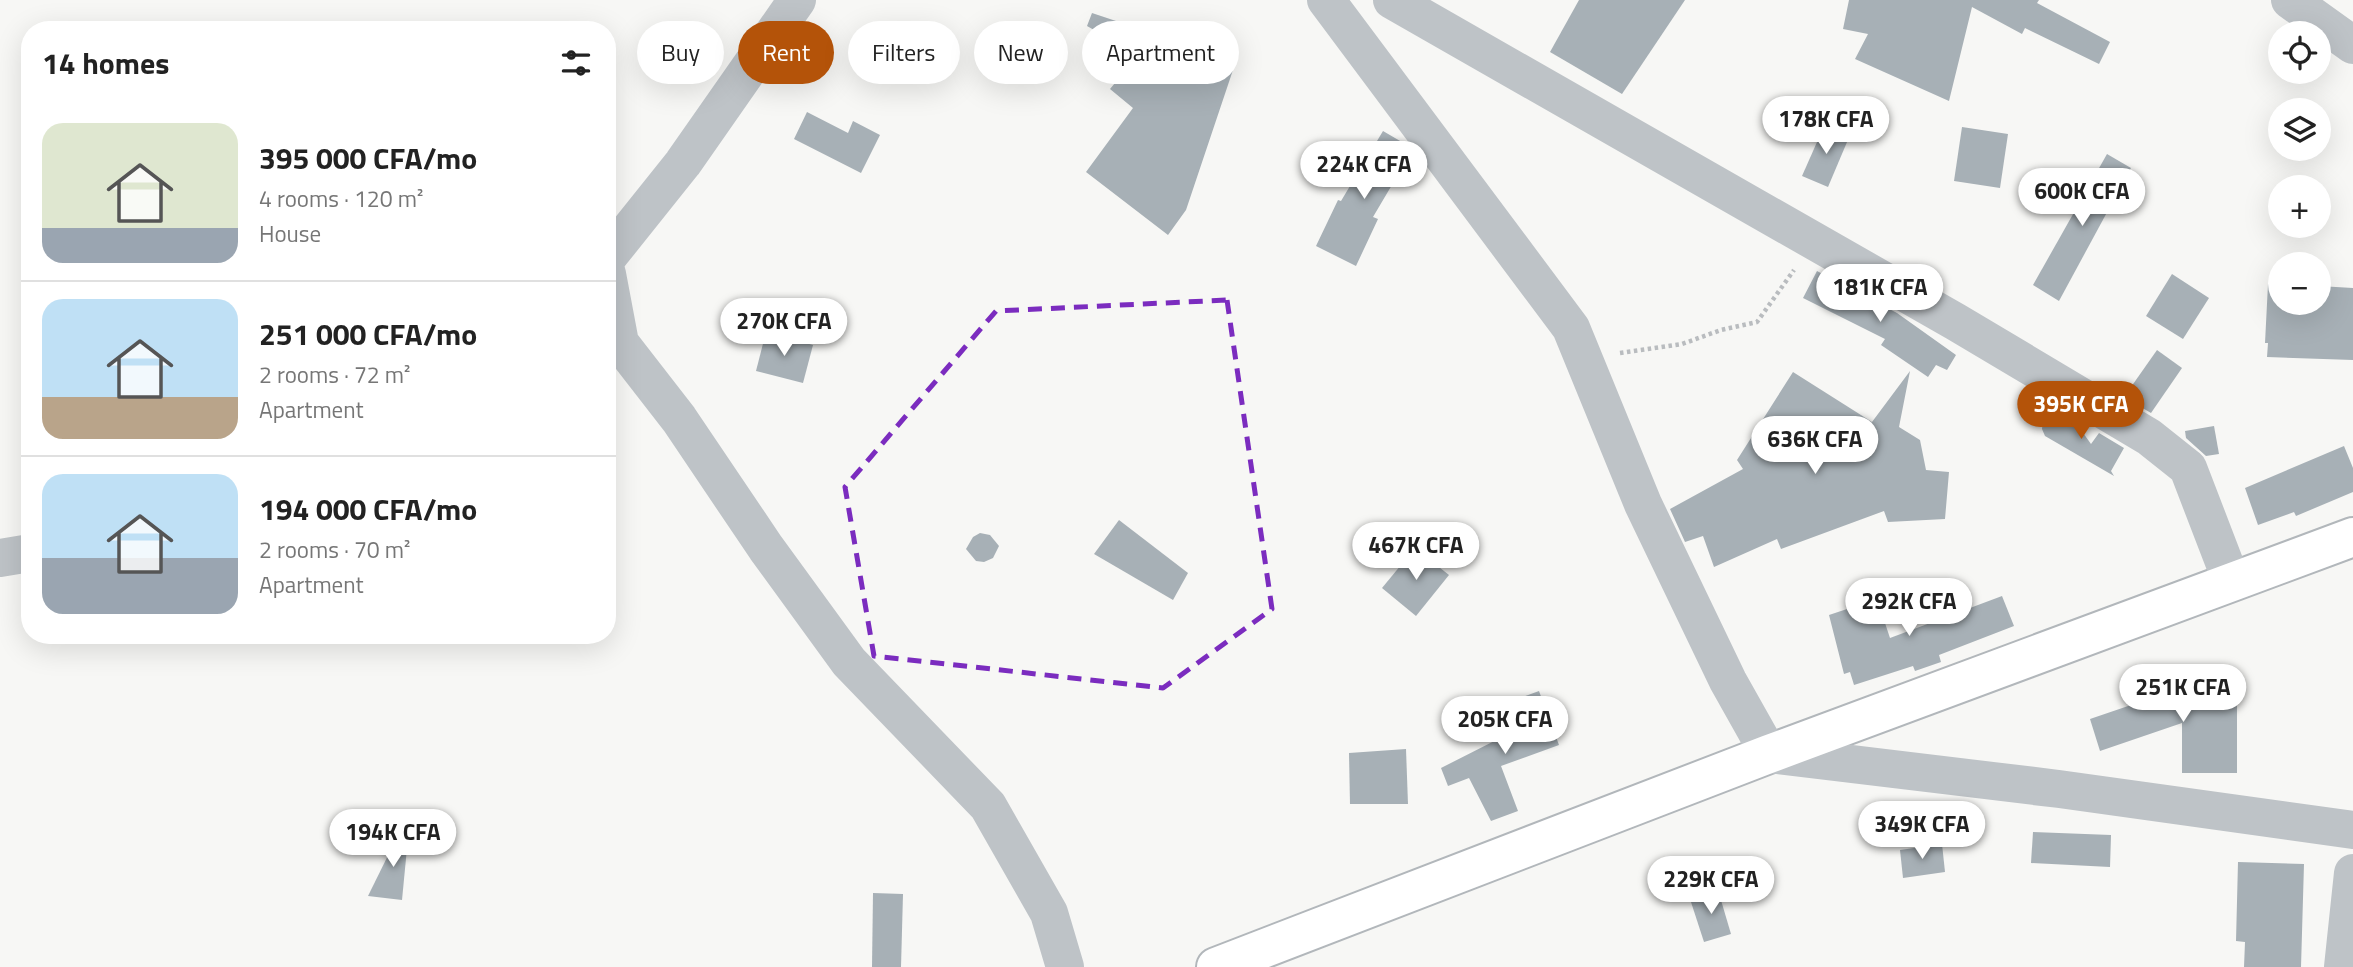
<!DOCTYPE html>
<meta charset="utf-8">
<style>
body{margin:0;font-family:"Titillium Web",sans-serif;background:#f6f6f6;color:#222;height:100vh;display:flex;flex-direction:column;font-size:26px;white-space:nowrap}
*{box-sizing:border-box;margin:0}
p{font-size:23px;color:#767676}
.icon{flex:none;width:38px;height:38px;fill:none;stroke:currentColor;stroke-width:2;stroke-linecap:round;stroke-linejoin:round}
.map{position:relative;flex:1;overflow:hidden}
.side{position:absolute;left:21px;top:21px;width:595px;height:623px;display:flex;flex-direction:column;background:#fff;border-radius:28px;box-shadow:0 7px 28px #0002}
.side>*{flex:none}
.hud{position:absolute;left:637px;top:21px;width:665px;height:63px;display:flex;gap:14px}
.buttons{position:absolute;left:2268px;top:21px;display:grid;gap:14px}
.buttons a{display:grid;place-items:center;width:63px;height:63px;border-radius:50%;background:#fff;box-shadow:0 7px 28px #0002;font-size:35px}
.price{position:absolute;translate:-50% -60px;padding:0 16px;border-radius:24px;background:#fff;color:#222;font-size:23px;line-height:46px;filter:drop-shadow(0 2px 4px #0008)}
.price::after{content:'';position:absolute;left:50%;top:42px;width:21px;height:16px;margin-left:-10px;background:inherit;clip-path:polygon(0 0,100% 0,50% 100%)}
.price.selected{background:#b45309;color:#fff}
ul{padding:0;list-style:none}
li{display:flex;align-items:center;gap:21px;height:175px;padding:0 21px}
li+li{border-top:2px solid #e0e0e0}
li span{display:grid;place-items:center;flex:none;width:196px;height:140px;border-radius:21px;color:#555}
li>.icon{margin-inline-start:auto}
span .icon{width:84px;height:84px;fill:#fffc;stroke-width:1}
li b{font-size:30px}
h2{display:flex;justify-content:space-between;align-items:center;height:84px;padding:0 21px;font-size:30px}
.pill{padding:0 24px;border-radius:32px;background:#fff;box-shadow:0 7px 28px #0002;font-size:24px;line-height:63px}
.pill.selected{background:#b45309;color:#fff}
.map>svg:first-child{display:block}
.building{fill:#a7b0b6}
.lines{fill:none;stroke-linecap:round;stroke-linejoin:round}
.major-casing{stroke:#b2b7bb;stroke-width:42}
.path{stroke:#b9bcbf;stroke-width:4.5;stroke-dasharray:3.5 3.5;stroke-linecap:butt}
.minor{stroke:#bec3c7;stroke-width:38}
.major{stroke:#fff;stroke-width:38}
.marked{fill:none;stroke:#7b2cbf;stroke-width:5;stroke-dasharray:14 9;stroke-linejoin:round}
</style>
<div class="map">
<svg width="2353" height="967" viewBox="0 0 2353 967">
<rect width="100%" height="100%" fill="#f7f7f5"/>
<g class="building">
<polygon points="1579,0 1685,0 1622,94 1550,52"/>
<polygon points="1849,0 2039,0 2037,3 2110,42 2099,64 2025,28 2022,34 1972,7 1949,101 1855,59 1868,34 1843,29"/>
<polygon points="1092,13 1236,61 1186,210 1168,235 1086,172 1133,108 1110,89 1138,55 1087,26"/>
<polygon points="807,112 848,133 853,121 880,135 861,173 794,139"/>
<polygon points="1825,124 1850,135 1828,187 1802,176"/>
<polygon points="1962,127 2008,134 2000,188 1954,181"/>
<polygon points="1383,131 1407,145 1412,151 1373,217 1378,219 1356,266 1316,246 1338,200 1341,201"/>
<polygon points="2107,154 2131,168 2059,301 2033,285"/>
<polygon points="1817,271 1897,313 1956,355 1947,370 1936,365 1928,377 1881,345 1885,339 1803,298"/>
<polygon points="2172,274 2209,298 2183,339 2146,316"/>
<polygon points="2268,284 2280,284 2280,303 2319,303 2319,286 2353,288 2353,360 2267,357 2268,343 2265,343"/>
<polygon points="766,332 813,345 803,383 756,371"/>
<polygon points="2157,350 2182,368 2151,413 2124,397"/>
<polygon points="1910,371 1899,427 1920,440 1926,470 1949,472 1945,519 1888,522 1884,511 1781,549 1777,539 1714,567 1703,536 1685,542 1670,509 1743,469 1737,460 1793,372 1872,422"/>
<polygon points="2055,410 2062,411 2071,416 2091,444 2099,433 2124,448 2111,471 2114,476 2045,436 2042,429 2043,420"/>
<polygon points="2214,426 2219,454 2206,456 2186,438 2185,431"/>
<polygon points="2344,446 2353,468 2353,492 2296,516 2294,512 2258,525 2245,488"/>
<polygon points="1119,520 1188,573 1173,600 1094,554"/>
<polygon points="980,533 990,535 999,546 993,558 984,562 976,561 966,549 973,537"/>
<polygon points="1415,548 1449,575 1416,616 1382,588"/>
<polygon points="2002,596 2014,626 1939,655 1941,662 1915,671 1913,666 1854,685 1850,672 1844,674 1829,615 1877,599 1890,638"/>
<polygon points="2228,672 2237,699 2237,773 2182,773 2182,723 2100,751 2090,719"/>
<polygon points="1539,691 1559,745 1501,766 1518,811 1491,821 1469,778 1448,786 1441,768 1516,730 1506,703"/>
<polygon points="1406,749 1408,804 1350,804 1349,753"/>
<polygon points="407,817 410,817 402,900 368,896"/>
<polygon points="2033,832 2111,835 2110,867 2031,863"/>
<polygon points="1942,844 1945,872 1903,878 1900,850"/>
<polygon points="2238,862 2304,864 2301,967 2244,967 2245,942 2236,941"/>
<polygon points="1718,890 1731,934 1704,942 1690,899"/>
<polygon points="873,893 903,894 901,967 872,967"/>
</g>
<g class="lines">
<defs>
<polyline id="major" points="1216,967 1769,754 2353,537"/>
</defs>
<use href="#major" class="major-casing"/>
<polyline class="path" points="1620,353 1682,344 1721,330 1757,322 1794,270"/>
<g class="minor">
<polyline points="1326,0 1571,328 1643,504 1728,681 1769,754 2059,789 2353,830"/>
<polyline points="1392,0 1956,322 2149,437 2188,468 2231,580"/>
<polyline points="2290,0 2353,45"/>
<polyline points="607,258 683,163 797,0"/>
<polyline points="607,274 620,343 679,419 766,548 849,662 988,806 1049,913 1065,967"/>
<polyline points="0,558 30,553"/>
<polyline points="2343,967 2353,873"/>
</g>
<use href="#major" class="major"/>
</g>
<path class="marked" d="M1227,300L1272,609L1163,688L874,656L845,487L996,311Z"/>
</svg>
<div class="buttons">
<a><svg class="icon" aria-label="locate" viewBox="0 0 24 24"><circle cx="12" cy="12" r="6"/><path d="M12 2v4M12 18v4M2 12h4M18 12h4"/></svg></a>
<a><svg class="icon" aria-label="layers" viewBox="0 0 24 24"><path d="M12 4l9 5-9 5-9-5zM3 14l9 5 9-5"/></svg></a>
<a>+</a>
<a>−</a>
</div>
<b class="price" style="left:1826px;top:156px">178K CFA</b>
<b class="price" style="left:1364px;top:201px">224K CFA</b>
<b class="price" style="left:2082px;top:228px">600K CFA</b>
<b class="price" style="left:1880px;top:324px">181K CFA</b>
<b class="price" style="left:784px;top:358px">270K CFA</b>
<b class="price selected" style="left:2081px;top:441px">395K CFA</b>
<b class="price" style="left:1815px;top:476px">636K CFA</b>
<b class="price" style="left:1416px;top:582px">467K CFA</b>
<b class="price" style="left:1909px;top:638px">292K CFA</b>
<b class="price" style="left:2183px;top:724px">251K CFA</b>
<b class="price" style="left:1505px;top:756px">205K CFA</b>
<b class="price" style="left:1922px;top:861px">349K CFA</b>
<b class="price" style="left:393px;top:869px">194K CFA</b>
<b class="price" style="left:1711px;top:916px">229K CFA</b>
<div class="hud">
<a class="pill">Buy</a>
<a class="pill selected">Rent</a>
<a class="pill">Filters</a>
<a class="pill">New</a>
<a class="pill">Apartment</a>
</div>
<section class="side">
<h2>14 homes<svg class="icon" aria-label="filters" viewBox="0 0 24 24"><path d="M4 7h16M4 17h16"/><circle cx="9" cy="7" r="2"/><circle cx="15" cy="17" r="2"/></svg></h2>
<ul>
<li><span style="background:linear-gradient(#dfe7d0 75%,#9aa5b1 0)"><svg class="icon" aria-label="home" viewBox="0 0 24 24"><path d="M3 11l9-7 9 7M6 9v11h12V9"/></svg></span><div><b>395 000 CFA/mo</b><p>4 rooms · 120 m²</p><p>House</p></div></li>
<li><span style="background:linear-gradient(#bfe0f5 70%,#b9a48a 0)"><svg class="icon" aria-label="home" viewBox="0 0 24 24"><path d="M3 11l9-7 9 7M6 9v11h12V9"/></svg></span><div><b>251 000 CFA/mo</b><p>2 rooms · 72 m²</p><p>Apartment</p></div></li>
<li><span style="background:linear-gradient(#bfe0f5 60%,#9aa5b1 0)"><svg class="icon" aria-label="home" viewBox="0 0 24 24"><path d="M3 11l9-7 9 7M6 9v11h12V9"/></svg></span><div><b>194 000 CFA/mo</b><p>2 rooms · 70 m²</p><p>Apartment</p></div></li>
</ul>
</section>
</div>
